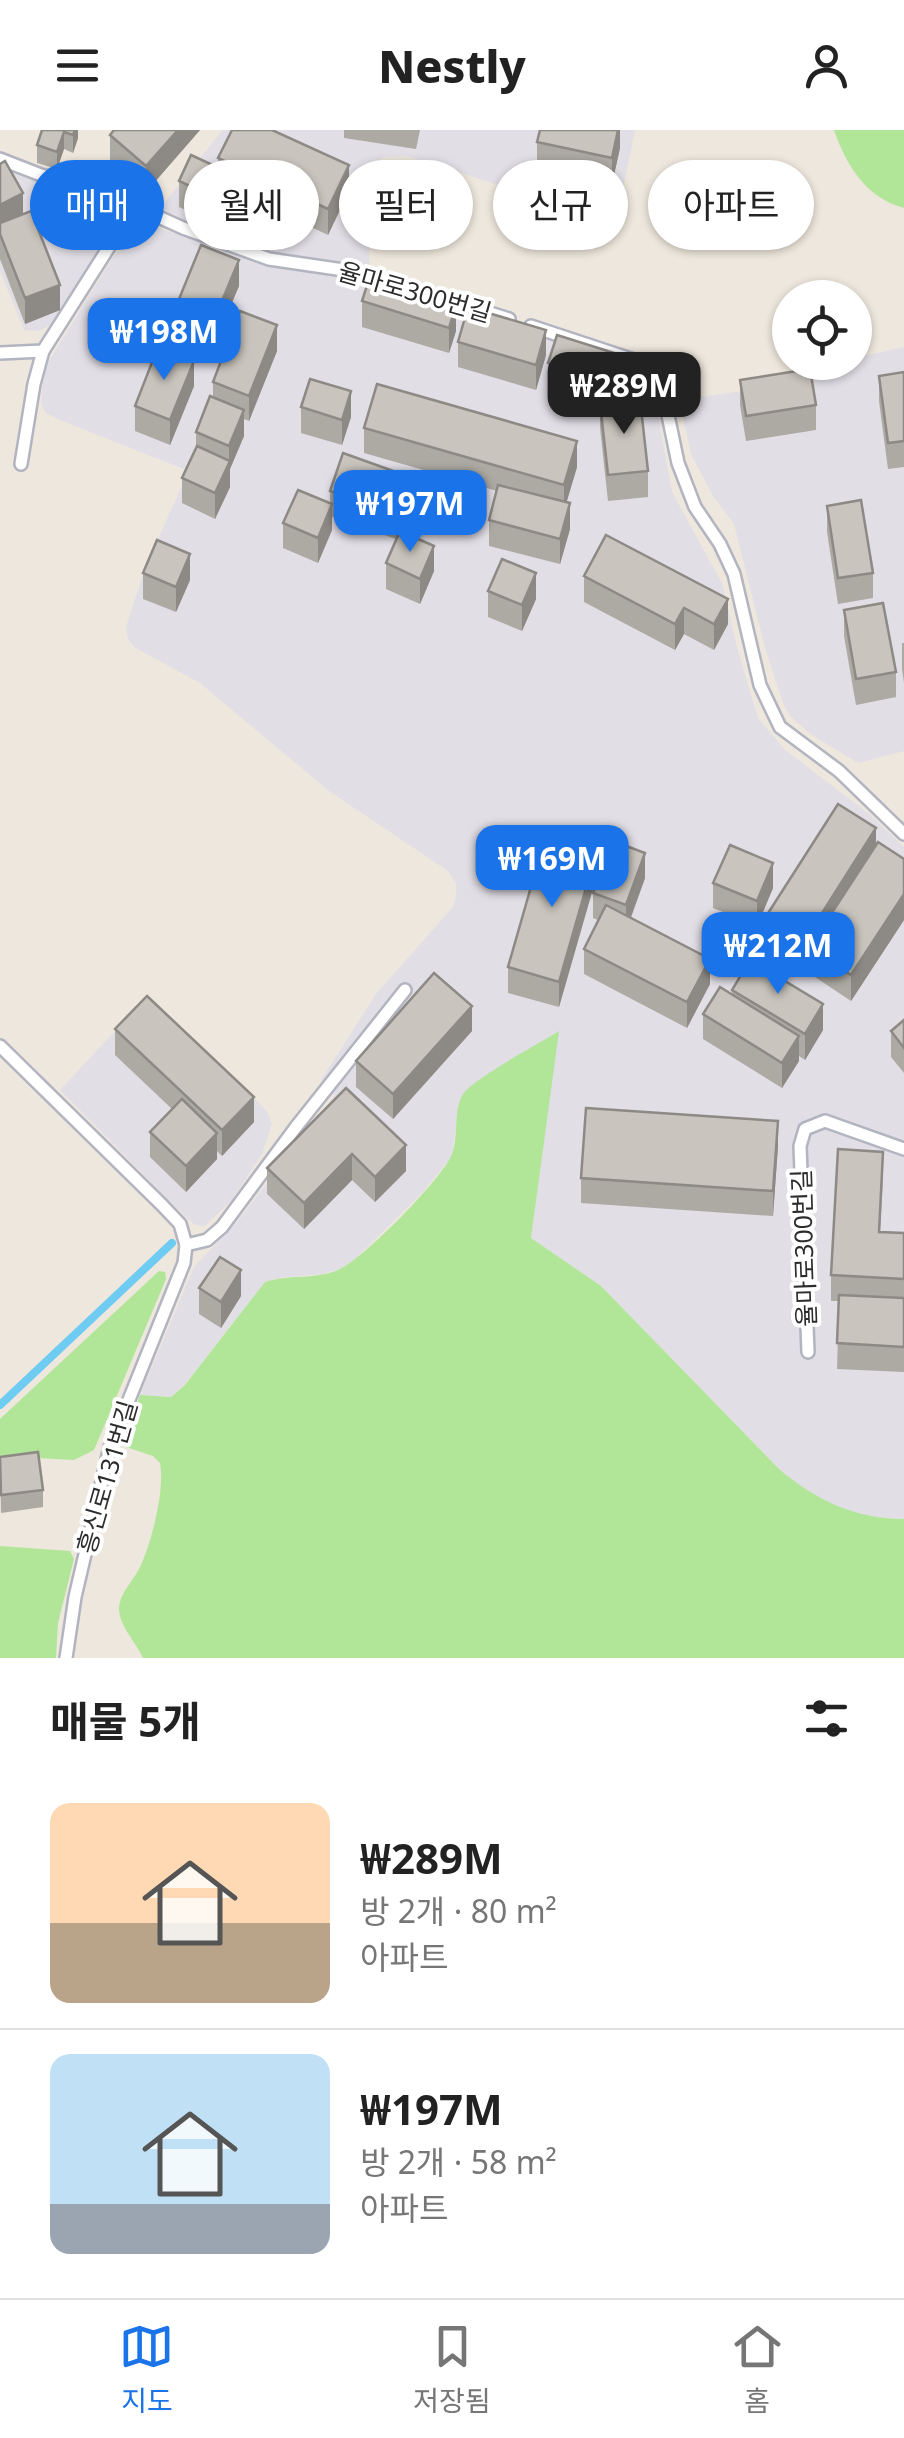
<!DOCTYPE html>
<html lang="ko">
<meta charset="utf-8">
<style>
body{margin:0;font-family:"Noto Sans","Noto Sans KR",sans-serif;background:#f2f2f2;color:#222;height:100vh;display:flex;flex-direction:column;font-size:38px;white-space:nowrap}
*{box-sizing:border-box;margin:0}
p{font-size:32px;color:#767676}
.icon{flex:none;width:55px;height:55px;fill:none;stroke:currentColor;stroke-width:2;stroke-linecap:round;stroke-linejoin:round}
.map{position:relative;height:1528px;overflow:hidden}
.sheet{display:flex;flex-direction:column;background:#fff;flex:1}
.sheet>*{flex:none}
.hud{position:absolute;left:30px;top:30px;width:845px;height:90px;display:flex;gap:20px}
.controls{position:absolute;left:772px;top:150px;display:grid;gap:20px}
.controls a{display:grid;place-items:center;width:100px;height:100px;border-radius:50%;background:#fff;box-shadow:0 2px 8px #0004;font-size:50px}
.price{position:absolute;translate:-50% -85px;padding:0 22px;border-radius:20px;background:#1a73e8;color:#fff;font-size:32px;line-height:65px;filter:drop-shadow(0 2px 5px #0008)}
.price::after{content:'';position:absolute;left:50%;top:60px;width:30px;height:22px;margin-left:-15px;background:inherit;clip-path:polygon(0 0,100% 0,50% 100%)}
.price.active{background:#222;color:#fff}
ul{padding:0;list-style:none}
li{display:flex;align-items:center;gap:30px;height:250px;padding:0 50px}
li+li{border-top:2px solid #e0e0e0}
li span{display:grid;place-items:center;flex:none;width:280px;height:200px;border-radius:20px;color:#555}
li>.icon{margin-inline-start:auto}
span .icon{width:120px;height:120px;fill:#fffc;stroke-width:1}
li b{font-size:42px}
h2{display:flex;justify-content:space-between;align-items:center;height:120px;padding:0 50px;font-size:42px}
.pill{padding:0 35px;border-radius:45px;background:#fff;box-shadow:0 2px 8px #0004;font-size:35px;line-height:90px}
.pill.active{background:#1a73e8;color:#fff}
header{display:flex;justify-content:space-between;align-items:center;height:130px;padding:0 50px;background:#fff;font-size:45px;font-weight:800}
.dock{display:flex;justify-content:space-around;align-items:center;height:140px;border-top:2px solid #e0e0e0;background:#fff;font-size:28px;color:#767676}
.dock a{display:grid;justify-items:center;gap:5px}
.dock .active{color:#1a73e8}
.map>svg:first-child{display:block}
.industrial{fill:#e1dee6}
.green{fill:#b1e698}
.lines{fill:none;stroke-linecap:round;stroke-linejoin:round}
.stream{stroke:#6eccf2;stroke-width:8}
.service-casing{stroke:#b2b4c0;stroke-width:16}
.service{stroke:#fff;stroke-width:11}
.wall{fill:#ada9a3}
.shaded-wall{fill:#8d8984}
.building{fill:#c9c4bd;stroke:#8d8984;stroke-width:2.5}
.labels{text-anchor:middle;stroke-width:8;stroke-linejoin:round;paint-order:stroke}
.street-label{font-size:25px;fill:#2c2c2c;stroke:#fff}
</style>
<header><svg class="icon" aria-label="menu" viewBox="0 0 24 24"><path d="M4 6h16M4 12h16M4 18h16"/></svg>Nestly<svg class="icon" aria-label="person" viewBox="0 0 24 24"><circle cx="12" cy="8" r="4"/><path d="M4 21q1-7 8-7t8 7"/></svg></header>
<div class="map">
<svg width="904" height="1528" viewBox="0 0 904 1528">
<rect width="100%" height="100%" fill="#eee7dd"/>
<g class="industrial">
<polygon points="223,0 635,0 621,68 615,82 527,64 407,26 382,27 374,36 370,48 369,136 269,121 194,95 163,79 165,72"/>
<polygon points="0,36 101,73 110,89 105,113 87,145 63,181 47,197 38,201 24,200 0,141"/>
<polygon points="148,94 266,136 353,150 526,203 611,231 642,243 652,253 672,362 722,453 738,521 758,588 784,619 869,684 904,717 904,1389 863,1386 839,1378 803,1359 779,1339 601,1156 531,1108 558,902 468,959 459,975 452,1026 423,1062 355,1129 340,1139 322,1144 278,1148 265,1152 184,1255 171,1267 140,1265 194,1137 236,1093 335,965 321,950 376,864 453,777 456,766 456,753 448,741 329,661 200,553 134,517 128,509 126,497 146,435 189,341 60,290 46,283 41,274 43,250 49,231 113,127"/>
<polygon points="904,217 904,621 858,633 812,605 792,588 784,576 765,518 734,394 713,366 691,324 679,270 814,251 820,235 855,232 855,228"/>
<polygon points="144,870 253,967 267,982 272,994 262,1024 231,1071 205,1096 195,1095 184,1085 60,960"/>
</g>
<g class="green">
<path d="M834,0H904V78C866,68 846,35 834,0Z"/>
<path d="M559,901L531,1108L601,1156L779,1339C816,1370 855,1389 904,1389V1528H143C136,1512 119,1496 119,1478C120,1462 135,1449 141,1435C152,1410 165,1360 160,1333L153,1326L123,1316L140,1265L171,1267L184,1256L265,1152C289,1144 317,1150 340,1139C364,1128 443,1048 452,1024C459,1006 453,980 463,964C473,949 540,913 559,901Z"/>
<polygon points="159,1141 165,1142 166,1149 94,1320 74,1330 0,1326 0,1289"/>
<polygon points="0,1416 70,1421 74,1429 58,1493 56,1528 0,1528"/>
</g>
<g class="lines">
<polyline class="stream" points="0,1275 172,1113"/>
<defs>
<g id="service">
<polyline points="0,29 41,45 101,61 183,98 269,129 364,143 509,189"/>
<polyline points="531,196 646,234 660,247 678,333 695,377 720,414 734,444 760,555 780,597 839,641 904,704"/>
<polyline points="0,223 43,221 135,76"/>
<polyline points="21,334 34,254 43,221"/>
<polyline points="0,916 162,1075 180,1094 186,1115 184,1133 110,1317 75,1467 66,1528"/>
<polyline points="186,1115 207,1110 222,1097 296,997 405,860"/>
<polyline points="808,1222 800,1016 805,999 825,991 904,1019"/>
</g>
</defs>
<use href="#service" class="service-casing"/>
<use href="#service" class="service"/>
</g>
<g class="wall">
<polygon points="42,0 78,0 78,8 73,23 64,19 57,39 37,33 37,15"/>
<polygon points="200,0 146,62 110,30 110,5"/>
<polygon points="344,0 420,0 416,19 344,8"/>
<polygon points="620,0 620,18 612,54 537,37 537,12"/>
<polygon points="218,28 349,61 328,105 262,74 262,83 250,109 179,77 179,51 218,38"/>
<polygon points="0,34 23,84 60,180 25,194 0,129"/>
<polygon points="239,156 214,215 177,200 177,174"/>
<polygon points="362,171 456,201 449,223 362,197"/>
<polygon points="458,212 546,225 536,260 458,237"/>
<polygon points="277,221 249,291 244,289 244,306 230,339 230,357 215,389 182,373 182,348 196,318 196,302 213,267 213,252"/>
<polygon points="548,233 643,257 639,269 648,341 648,367 608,371 600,298 600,275 548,259"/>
<polygon points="904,242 904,337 888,339 879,271 879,246"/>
<polygon points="740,250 816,275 816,300 746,311 740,275"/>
<polygon points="194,256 170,315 135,301 135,276"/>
<polygon points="301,277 351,287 342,315 301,303"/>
<polygon points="364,298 577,337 566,373 570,399 560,434 489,416 489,390 497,361 364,323"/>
<polygon points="330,361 413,373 403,402 434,441 420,474 386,459 386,433 396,409 332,387 332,400 318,433 283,418 283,393 330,374"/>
<polygon points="827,376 873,443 873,468 838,474 827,402"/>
<polygon points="606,405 728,494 714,520 684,504 675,520 584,472 584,446"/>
<polygon points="143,443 190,450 176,482 143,469"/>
<polygon points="488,461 536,469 522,501 488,487"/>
<polygon points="844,480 896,542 896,567 856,575 844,506"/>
<polygon points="902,513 904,513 904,553 902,539"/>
<polygon points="876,715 904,729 904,790 851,871 809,843 809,829 803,838 765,814 765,788"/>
<polygon points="596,748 559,877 508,863 508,837"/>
<polygon points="645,748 631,788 710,854 687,898 584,844 584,819 598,790 593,788 593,763"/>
<polygon points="713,753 773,758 757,796 713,778"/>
<polygon points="732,860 823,900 805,930 799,926 799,931 782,958 703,909 703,884 732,864"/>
<polygon points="904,890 904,943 891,927 891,901"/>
<polygon points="115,899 254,992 222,1026 217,1021 217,1029 186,1062 150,1027 150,1002 172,979 115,925"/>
<polygon points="472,901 393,989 356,957 356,931"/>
<polygon points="346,958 406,1041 375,1072 352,1050 304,1099 267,1064 267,1038"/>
<polygon points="778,1016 773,1086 581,1073 581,1048"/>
<polygon points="883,1047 880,1102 904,1103 904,1242 837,1239 839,1171 831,1171 831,1145"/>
<polygon points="199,1158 241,1166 221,1198 199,1184"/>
<polygon points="0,1327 43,1360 43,1377 1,1383"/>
</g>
<g class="shaded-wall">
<polygon points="75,0 78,0 78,8 73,23 73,5"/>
<polygon points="178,0 200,0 146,62 146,36"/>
<polygon points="618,0 620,0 620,18 612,54 612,28"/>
<polygon points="64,2 64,19 57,39 57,22"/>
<polygon points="349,35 349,61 328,105 328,79"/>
<polygon points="262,58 262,83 250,109 250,84"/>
<polygon points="23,63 23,89 0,101 0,75"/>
<polygon points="239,130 239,156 214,215 214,190"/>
<polygon points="60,155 60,180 25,194 25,168"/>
<polygon points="456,175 456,201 449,223 449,198"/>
<polygon points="277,195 277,221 249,291 249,266"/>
<polygon points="546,200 546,225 536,260 536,235"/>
<polygon points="194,231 194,256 170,315 170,290"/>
<polygon points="643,232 643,257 634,286 634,260"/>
<polygon points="351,261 351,287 342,315 342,290"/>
<polygon points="244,280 244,306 230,339 230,357 215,389 215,363 229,334 229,316"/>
<polygon points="577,311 577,337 564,381 564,355"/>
<polygon points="413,348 413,373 400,410 400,385"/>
<polygon points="570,373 570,399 560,434 560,409"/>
<polygon points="332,374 332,400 318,433 318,408"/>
<polygon points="434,416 434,441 420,474 420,449"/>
<polygon points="190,424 190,450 176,482 176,457"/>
<polygon points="536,443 536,469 522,501 522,475"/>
<polygon points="728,469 728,494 714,520 714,494"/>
<polygon points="684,478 684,504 675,520 675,494"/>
<polygon points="876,698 876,723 809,818 809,829 803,838 803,813"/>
<polygon points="596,723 596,748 559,877 559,852"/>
<polygon points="645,723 645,748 626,800 626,775"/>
<polygon points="773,733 773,758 757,796 757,771"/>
<polygon points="904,764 904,790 851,871 851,845"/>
<polygon points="710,829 710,854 687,898 687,872"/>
<polygon points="823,874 823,900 805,930 805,904"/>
<polygon points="472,876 472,901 393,989 393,964"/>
<polygon points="799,906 799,931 782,958 782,933"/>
<polygon points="254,967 254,992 222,1026 222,1000"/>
<polygon points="778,991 778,1016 773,1086 773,1061"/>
<polygon points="217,1003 217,1029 186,1062 186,1036"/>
<polygon points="406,1015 406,1041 375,1072 375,1047"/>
<polygon points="352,1024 352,1050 304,1099 304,1073"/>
<polygon points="241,1140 241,1166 221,1198 221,1172"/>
</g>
<g class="building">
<polygon points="42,0 75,0 73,5 64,2 57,22 37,15"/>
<polygon points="114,0 178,0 146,36 110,5"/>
<polygon points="232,0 272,0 349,35 328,79 218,28"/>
<polygon points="540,0 618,0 612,28 537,12"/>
<polygon points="191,25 262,58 250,84 179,51"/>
<polygon points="5,31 23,63 0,75 0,34"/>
<polygon points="31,81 60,155 25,168 0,104 0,93"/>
<polygon points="201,115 239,130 214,190 177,174"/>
<polygon points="369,149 456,175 449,198 362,171"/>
<polygon points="468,177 546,200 536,235 458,212"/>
<polygon points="240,181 277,195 249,266 213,252"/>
<polygon points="557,205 643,232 634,260 548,233"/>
<polygon points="158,217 194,231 170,290 135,276"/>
<polygon points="810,239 816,275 746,286 740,250"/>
<polygon points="904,242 904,311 888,313 879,246"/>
<polygon points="310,249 351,261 342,290 301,277"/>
<polygon points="377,254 577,311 564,355 364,298"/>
<polygon points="210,266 244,280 229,316 196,302"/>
<polygon points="640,269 648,341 608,345 600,273"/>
<polygon points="197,316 230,331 215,363 182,348"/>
<polygon points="343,323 413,348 400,385 330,361"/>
<polygon points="498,355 570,373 560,409 489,390"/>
<polygon points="298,360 332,374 318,408 283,393"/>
<polygon points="861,370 873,443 838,448 827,376"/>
<polygon points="400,401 434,416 420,449 386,433"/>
<polygon points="606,405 728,469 714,494 684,478 675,494 584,446"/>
<polygon points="157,410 190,424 176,457 143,443"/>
<polygon points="502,429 536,443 522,475 488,461"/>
<polygon points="883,473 896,542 856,549 844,480"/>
<polygon points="838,674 876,698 803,813 765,788"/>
<polygon points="545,708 596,723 559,852 508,837"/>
<polygon points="613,711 645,723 626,775 593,763"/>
<polygon points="878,712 904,729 904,764 851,845 809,818"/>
<polygon points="730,715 773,733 757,771 713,753"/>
<polygon points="606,775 710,829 687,872 584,819"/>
<polygon points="750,830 823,874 805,904 732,860"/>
<polygon points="434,843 472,876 393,964 356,931"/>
<polygon points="720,857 799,906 782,933 703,884"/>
<polygon points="147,866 254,967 222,1000 115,899"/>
<polygon points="904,890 904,918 891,901"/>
<polygon points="346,958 406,1015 375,1047 352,1024 304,1073 267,1038"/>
<polygon points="182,969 217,1003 186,1036 150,1002"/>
<polygon points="586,978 778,991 773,1061 581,1048"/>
<polygon points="838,1019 883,1022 879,1102 904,1103 904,1149 831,1145"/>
<polygon points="220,1127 241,1140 221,1172 199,1158"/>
<polygon points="839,1165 904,1168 904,1217 837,1213"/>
<polygon points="38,1322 43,1360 1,1365 0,1327"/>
</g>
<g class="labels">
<g class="street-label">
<text transform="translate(415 162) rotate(16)" y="9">율마로300번길</text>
<text transform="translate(804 1118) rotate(-92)" y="9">율마로300번길</text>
<text transform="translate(107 1347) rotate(-74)" y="9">흥신로131번길</text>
</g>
</g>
</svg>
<div class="controls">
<a><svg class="icon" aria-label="locate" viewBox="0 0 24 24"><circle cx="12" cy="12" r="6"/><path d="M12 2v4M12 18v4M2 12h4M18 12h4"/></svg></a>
</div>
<b class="price" style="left:164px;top:253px">₩198M</b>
<b class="price active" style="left:624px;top:307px">₩289M</b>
<b class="price" style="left:410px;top:425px">₩197M</b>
<b class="price" style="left:552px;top:780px">₩169M</b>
<b class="price" style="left:778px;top:867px">₩212M</b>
<div class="hud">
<a class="pill active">매매</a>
<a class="pill">월세</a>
<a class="pill">필터</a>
<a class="pill">신규</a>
<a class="pill">아파트</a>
</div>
</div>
<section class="sheet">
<h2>매물 5개<svg class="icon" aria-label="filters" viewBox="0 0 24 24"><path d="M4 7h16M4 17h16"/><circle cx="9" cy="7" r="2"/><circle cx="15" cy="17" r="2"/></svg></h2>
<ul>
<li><span style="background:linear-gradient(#ffd9b3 60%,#b9a48a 0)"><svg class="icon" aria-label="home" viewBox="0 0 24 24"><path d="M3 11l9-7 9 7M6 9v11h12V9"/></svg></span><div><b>₩289M</b><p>방 2개 · 80 m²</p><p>아파트</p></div></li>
<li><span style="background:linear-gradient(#bfe0f5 75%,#9aa5b1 0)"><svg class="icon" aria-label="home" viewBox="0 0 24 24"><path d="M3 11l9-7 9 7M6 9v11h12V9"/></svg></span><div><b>₩197M</b><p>방 2개 · 58 m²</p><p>아파트</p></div></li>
</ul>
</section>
<nav class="dock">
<a class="active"><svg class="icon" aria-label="map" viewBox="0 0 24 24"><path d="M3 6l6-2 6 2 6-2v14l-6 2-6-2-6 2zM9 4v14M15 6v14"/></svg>지도</a>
<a><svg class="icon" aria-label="saved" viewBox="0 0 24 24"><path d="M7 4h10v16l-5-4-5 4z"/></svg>저장됨</a>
<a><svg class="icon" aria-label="home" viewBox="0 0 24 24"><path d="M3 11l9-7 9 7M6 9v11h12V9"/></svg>홈</a>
</nav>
